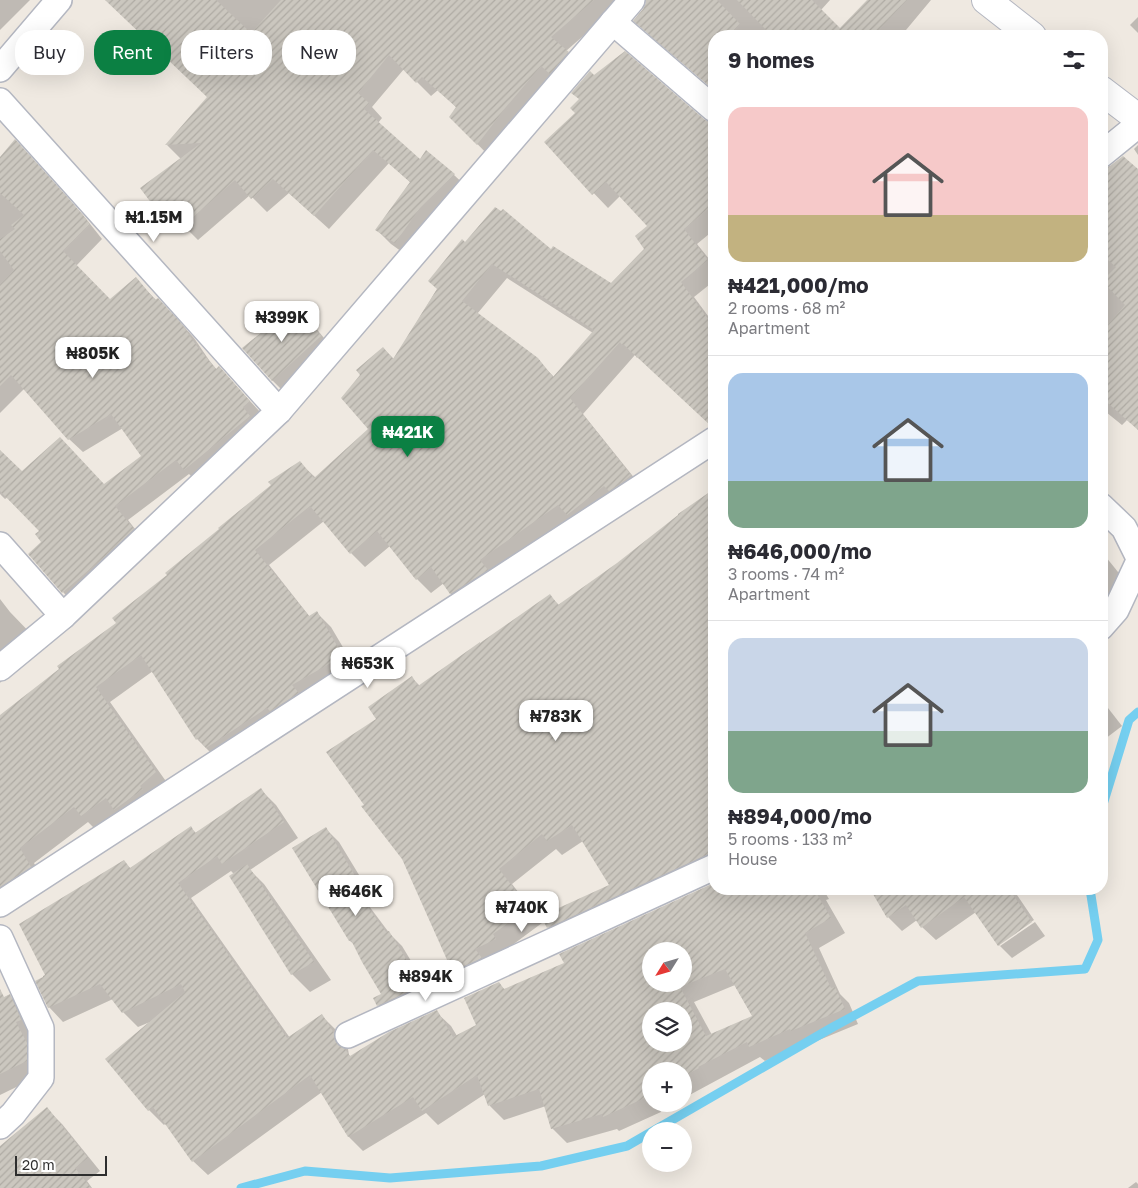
<!DOCTYPE html>
<meta charset="utf-8">
<style>
body{margin:0;font-family:"Golos Text",sans-serif;background:#f2f2f3;color:#2b2b33;height:100vh;display:flex;flex-direction:column;font-size:19px;white-space:nowrap}
*{box-sizing:border-box;margin:0}
p{font-size:16px;color:#7c7c81}
.icon{flex:none;width:28px;height:28px;fill:none;stroke:currentColor;stroke-width:2;stroke-linecap:round;stroke-linejoin:round}
.map{position:relative;flex:1;overflow:hidden}
.side{position:absolute;left:708px;top:30px;width:400px;height:865px;display:flex;flex-direction:column;background:#fff;border-radius:20px;box-shadow:0 5px 20px #0002}
.side>*{flex:none}
.top-card{position:absolute;left:15px;top:30px;width:475px;height:45px;display:flex;gap:10px}
.needle{width:32px;rotate:233deg}
.buttons{position:absolute;left:642px;top:942px;display:grid;gap:10px}
.buttons a{display:grid;place-items:center;width:50px;height:50px;border-radius:50%;background:#fff;box-shadow:0 5px 20px #0002;font-size:25px}
.scale{position:absolute;left:15px;bottom:12px;width:92px;box-sizing:border-box;padding-left:5px;border:2px solid #2e2e2e;border-top:0;font-size:14px;line-height:18px;white-space:nowrap;color:#2e2e2e;-webkit-text-stroke:4px #fff;paint-order:stroke}
.price{position:absolute;translate:-50% -42px;padding:0 11px;border-radius:10px;background:#fff;color:#222;font-size:16px;line-height:32px;filter:drop-shadow(0 1px 2px #0008)}
.price::after{content:'';position:absolute;left:50%;top:30px;width:15px;height:11px;margin-left:-8px;background:inherit;clip-path:polygon(0 0,100% 0,50% 100%)}
.price.active{background:#0b8043;color:#fff}
ul{padding:0;list-style:none}
li{display:grid;align-content:center;gap:10px;height:265px;padding:0 20px}
li+li{border-top:1px solid #e1e1e2}
li span{display:grid;place-items:center;height:155px;border-radius:15px;color:#555}
li>.icon{margin-inline-start:auto}
span .icon{width:90px;height:90px;fill:#fffc;stroke-width:1}
li b{font-size:21px}
h2{display:flex;justify-content:space-between;align-items:center;height:60px;padding:0 20px;font-size:21px}
.chip{padding:0 18px;border-radius:20px;background:#fff;box-shadow:0 5px 20px #0002;font-size:18px;line-height:45px}
.chip.active{background:#0b8043;color:#fff}
.map>svg:first-child{display:block}
.shadow{fill:#0003;fill-rule:evenodd}
.lines{fill:none;stroke-linecap:round;stroke-linejoin:round}
.stream{stroke:#75cff0;stroke-width:9}
.building{fill:url(#building-hatch);fill-rule:evenodd}
.street-casing{stroke:#b4b7c1;stroke-width:28}
.secondary-casing{stroke:#b4b7c1;stroke-width:30}
.street{stroke:#fff;stroke-width:25}
.secondary{stroke:#fff;stroke-width:28}
</style>
<div class="map">
<svg width="1138" height="1188" viewBox="0 0 1138 1188">
<defs>
<pattern id="building-hatch" width="6" height="6" patternUnits="userSpaceOnUse" patternTransform="scale(1.25)"><rect width="6" height="6" fill="#cbc7bf"/><path d="M-1 1l2-2M0 6l6-6M5 7l2-2" fill="none" stroke="#afaba4"/></pattern>
</defs>
<rect width="100%" height="100%" fill="#efe9e1"/>
<g class="shadow">
<polygon points="0,0 30,0 0,30"/>
<polygon points="129,0 830,0 821,10 840,30 868,0 931,0 901,36 714,36 714,90 649,35 644,10 647,0 642,0 615,8 566,51 582,67 492,159 451,117 457,108 438,90 431,96 404,69 372,107 382,118 378,123 420,161 426,152 454,175 469,189 409,257 391,244 377,230 411,183 389,163 329,229 289,193 267,212 250,195 198,240 187,229 180,233 165,219 181,159 167,145 208,98"/>
<polygon points="1138,17 1138,33 1130,25"/>
<path d="M594,76L714,124V230L697,244L714,265V281L694,297L714,324V428L638,357L637,358L635,355L583,414L644,490L465,608L451,594L444,583L431,593L417,579L390,546L365,567L351,553L324,521L269,565L310,617L317,613L331,627L357,671L211,753L197,739L153,671L110,702L170,787L96,830L88,822L34,863L44,882L0,906V722L118,624L168,575L300,463L316,478L369,429L383,348L394,359L465,244L551,251L611,285L646,249L649,226L620,196L608,208L545,142L577,113L580,100ZM507,278L593,333L554,377L537,359L477,314Z"/>
<polygon points="1101,127 1117,148 1101,162"/>
<polygon points="1138,145 1138,155 1134,149"/>
<polygon points="29,155 83,215 102,239 76,266 110,300 136,279 157,301 172,313 194,338 209,360 217,370 219,368 263,415 198,483 189,474 128,520 146,543 76,606 63,592 29,554 43,542 41,531 8,497 5,499 0,494 0,452 22,473 104,485 143,456 123,428 83,452 69,439 25,388 0,413 0,159"/>
<polygon points="1138,172 1138,429 1127,420 1122,425 1101,408 1101,201"/>
<polygon points="295,307 309,320 334,350 286,394 272,380"/>
<polygon points="714,490 714,873 563,942 548,927 611,885 583,841 562,855 556,849 512,884 542,923 507,949 468,986 453,971 403,858 366,805 378,719 412,678 420,686 550,596 560,606 618,564"/>
<polygon points="1101,551 1131,588 1115,611 1101,598"/>
<polygon points="0,599 10,612 36,639 0,683"/>
<polygon points="1101,699 1122,726 1101,742"/>
<path d="M261,790L276,805L298,838L250,870L264,884L331,980L310,992L292,974L231,876L234,874L231,871L191,898L290,1038L322,1016L337,1031L348,1049L349,1055L351,1057L436,1012L451,1026L457,1036L477,1026L498,983L505,990L565,964L714,889H823L829,899L826,900L845,933L819,948L840,994L849,1003L858,1024L807,1045L805,1043L765,1061L760,1057L684,1098V1071H651V1104H672L660,1110L661,1112L619,1131L617,1129L567,1143L552,1128L546,1106L504,1120L490,1106L485,1094L438,1125L426,1113L363,1151L349,1137L322,1092L208,1175L193,1161L166,1123L164,1125L149,1110L106,1059L150,1022L138,1027L123,1012L113,999L63,1022L49,1007L45,978L124,862L131,869L191,828L197,834ZM651,951H684V984H651ZM735,985L753,1017L712,1035L694,1002ZM651,1011H684V1044H651Z"/>
<polygon points="326,829 339,842 373,898 366,902 390,934 402,946 434,999 391,1018 378,1005 382,994 355,945 350,941 294,848"/>
<polygon points="871,889 1013,889 1034,920 1000,943 1000,946 976,912 936,940 922,927 917,920 902,931 888,917"/>
<polygon points="1035,922 1045,936 1012,958 1000,946"/>
<polygon points="9,995 24,1010 41,1075 0,1095 0,1000"/>
<polygon points="49,1111 62,1124 100,1171 87,1181 92,1188 0,1188 0,1151"/>
<polygon points="1136,1182 1138,1184 1138,1188 1128,1188"/>
</g>
<g class="lines">
<g class="stream">
<polyline points="1101,811 1129,720 1138,712"/>
<polyline points="241,1188 305,1171 390,1178 541,1166 627,1146 833,1027 918,981 1085,969 1098,940 1090,889"/>
</g>
</g>
<g class="building">
<polygon points="105,0 216,0 251,33 281,0 594,0 551,37 569,52 550,74 541,66 506,107 477,145 449,117 456,107 422,77 416,83 389,55 358,93 369,103 364,109 420,159 426,150 455,174 420,208 395,243 375,230 410,182 373,150 314,216 273,179 251,199 235,180 182,227 172,216 164,220 140,188 201,143 165,145 207,97"/>
<polygon points="646,0 717,0 740,24 728,36 714,36 714,90 633,21 643,9 646,3"/>
<polygon points="737,0 812,0 840,28 867,0 907,0 873,36 772,36"/>
<path d="M625,51L705,120L711,123H714V204L684,229L708,260L681,282L714,327V426H711L623,344L622,345L620,342L570,398L631,475L621,483L609,491L604,486L567,515L558,505L480,560L488,570L450,594L431,567L416,580L377,531L350,554L310,506L255,550L309,616L317,611L343,656L292,685L299,693L270,711L267,708L206,748L198,738L196,740L141,655L96,687L156,772L140,786L143,789L114,810L106,798L81,816L74,807L20,848L31,867L0,887V715L59,669L57,666L116,623L112,618L167,575L165,573L219,529L218,528L271,485L268,482L300,461L314,478L368,429L341,398L360,375L356,370L383,347L393,359L437,289L428,281L462,239L465,242L495,207L501,211L503,209L551,249L553,246L611,283L644,249L635,236L647,226L606,182L592,195L544,142L575,113L570,108L579,99L571,93L590,71L594,75ZM492,264L594,330L553,377L538,358L462,301Z"/>
<polygon points="15,139 70,200 90,224 63,251 110,299 136,277 155,300 158,298 181,323 196,345 216,369 219,366 250,401 243,407 250,416 184,470 176,460 115,506 134,529 104,557 62,593 28,554 41,542 35,534 39,531 0,491 0,450 22,471 60,437 104,484 141,456 111,414 68,440 11,375 0,386 0,285 14,270 0,251 0,239 15,229 11,225 24,215 0,193 0,157"/>
<polygon points="1123,156 1138,169 1138,430 1101,397 1101,333 1125,305 1102,281 1116,267 1101,254 1101,169 1110,166"/>
<polygon points="296,305 321,336 272,381 242,348"/>
<polygon points="714,489 714,853 708,854 547,928 541,916 609,885 572,825 547,841 542,834 499,869 529,908 493,934 496,939 475,949 482,958 452,971 402,859 361,806 364,805 326,752 376,719 368,707 412,676 418,686 480,642 480,643 550,594 558,605 617,563 678,515 678,514"/>
<path d="M261,788L284,822L222,864L217,856L178,883L287,1038L322,1014L334,1033L335,1041L339,1046L345,1049L350,1056L389,1032L437,1010L453,1037L476,1025L464,998L499,982L504,989L564,963L559,954L714,883V889H814L831,918L805,933L831,988L835,987L845,1009L791,1031L790,1029L749,1047L747,1042L698,1067L699,1068L684,1076V1071H651V1092L646,1095L647,1097L603,1117L602,1114L551,1129L539,1089L488,1106L477,1075L422,1111L413,1097L348,1137L310,1075L192,1162L153,1107L148,1111L105,1059L185,992L181,984L122,1013L100,984L48,1008L35,981L43,977V976L45,975L19,924L124,860L130,868L191,826L195,833ZM651,951H684V984H651ZM725,969L752,1016L706,1036L680,987ZM651,1011H684V1044H651Z"/>
<polygon points="326,827 360,884 354,888 386,932 389,931 422,985 377,1006 373,998 381,994 362,962 351,940 349,941 292,848"/>
<polygon points="247,864 314,962 291,975 229,876"/>
<polygon points="870,889 1009,889 1032,922 998,946 964,897 921,928 906,905 887,918"/>
<polygon points="0,989 4,997 10,994 21,1020 16,1022 27,1043 27,1061 0,1074"/>
<polygon points="47,1107 88,1158 75,1168 91,1188 0,1188 0,1146"/>
</g>
<g class="lines">
<defs>
<g id="street">
<polyline points="613,22 714,109"/>
<polyline points="0,69 59,0"/>
<polyline points="0,101 279,411"/>
<polyline points="1101,155 1138,125"/>
<polyline points="1101,506 1124,528 1138,556"/>
<polyline points="0,545 63,616"/>
<polyline points="1101,627 1116,610 1138,563"/>
<polyline points="0,668 63,616 279,411 632,0"/>
<polyline points="0,904 714,440"/>
<polyline points="0,938 41,1028 41,1078 13,1114 0,1126"/>
<polyline points="348,1035 714,867"/>
</g>
<g id="secondary">
<polyline points="986,0 1032,36"/>
<polyline points="1101,90 1138,118"/>
</g>
</defs>
<use href="#street" class="street-casing"/>
<use href="#secondary" class="secondary-casing"/>
<use href="#street" class="street"/>
<use href="#secondary" class="secondary"/>
</g>
</svg>
<div class="buttons">
<a><svg class="needle" viewBox="-14 -14 28 28"><path d="M0-13l5 13h-10z" fill="#e53935"/><path d="M0 13l5-13h-10z" fill="#7c7c81"/></svg></a>
<a><svg class="icon" aria-label="layers" viewBox="0 0 24 24"><path d="M12 4l9 5-9 5-9-5zM3 14l9 5 9-5"/></svg></a>
<a>+</a>
<a>−</a>
</div>
<div class="scale">20 m</div>
<b class="price" style="left:154px;top:243px">₦1.15M</b>
<b class="price" style="left:282px;top:343px">₦399K</b>
<b class="price" style="left:93px;top:379px">₦805K</b>
<b class="price active" style="left:408px;top:458px">₦421K</b>
<b class="price" style="left:368px;top:689px">₦653K</b>
<b class="price" style="left:556px;top:742px">₦783K</b>
<b class="price" style="left:356px;top:917px">₦646K</b>
<b class="price" style="left:522px;top:933px">₦740K</b>
<b class="price" style="left:426px;top:1002px">₦894K</b>
<div class="top-card">
<a class="chip">Buy</a>
<a class="chip active">Rent</a>
<a class="chip">Filters</a>
<a class="chip">New</a>
</div>
<section class="side">
<h2>9 homes<svg class="icon" aria-label="filters" viewBox="0 0 24 24"><path d="M4 7h16M4 17h16"/><circle cx="9" cy="7" r="2"/><circle cx="15" cy="17" r="2"/></svg></h2>
<ul>
<li><span style="background:linear-gradient(#f6c9c9 70%,#c2b280 0)"><svg class="icon" aria-label="home" viewBox="0 0 24 24"><path d="M3 11l9-7 9 7M6 9v11h12V9"/></svg></span><div><b>₦421,000/mo</b><p>2 rooms · 68 m²</p><p>Apartment</p></div></li>
<li><span style="background:linear-gradient(#a9c7e8 70%,#7fa58c 0)"><svg class="icon" aria-label="home" viewBox="0 0 24 24"><path d="M3 11l9-7 9 7M6 9v11h12V9"/></svg></span><div><b>₦646,000/mo</b><p>3 rooms · 74 m²</p><p>Apartment</p></div></li>
<li><span style="background:linear-gradient(#c9d6e8 60%,#7fa58c 0)"><svg class="icon" aria-label="home" viewBox="0 0 24 24"><path d="M3 11l9-7 9 7M6 9v11h12V9"/></svg></span><div><b>₦894,000/mo</b><p>5 rooms · 133 m²</p><p>House</p></div></li>
</ul>
</section>
</div>
